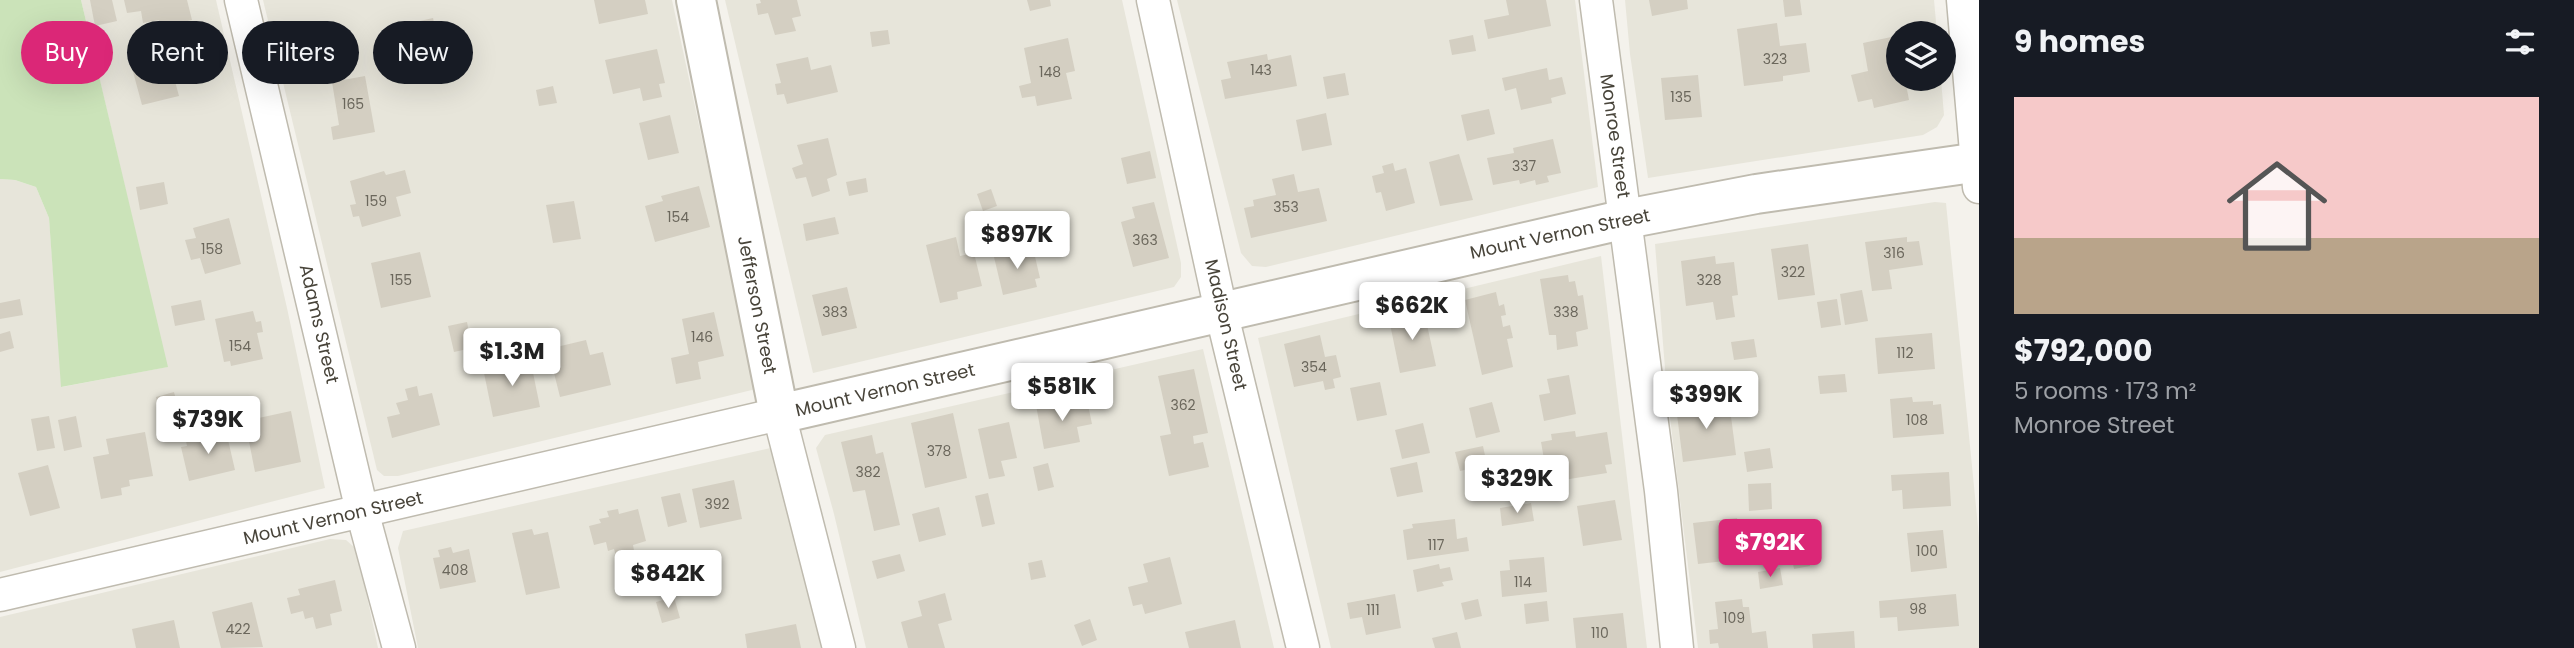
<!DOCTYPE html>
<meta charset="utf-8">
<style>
body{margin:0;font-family:Poppins,sans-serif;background:#242831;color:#f1f3f6;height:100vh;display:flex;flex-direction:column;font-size:26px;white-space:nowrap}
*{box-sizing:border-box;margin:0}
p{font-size:23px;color:#9ea1a6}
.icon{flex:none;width:38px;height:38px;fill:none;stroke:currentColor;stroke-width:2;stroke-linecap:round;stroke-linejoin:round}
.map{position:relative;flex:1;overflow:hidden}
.sheet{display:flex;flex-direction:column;background:#171b24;width:595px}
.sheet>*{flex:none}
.guide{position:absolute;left:21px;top:21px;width:665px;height:63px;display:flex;gap:14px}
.buttons{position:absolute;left:1886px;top:21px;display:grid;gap:14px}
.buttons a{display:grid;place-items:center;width:70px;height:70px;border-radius:50%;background:#171b24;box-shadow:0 7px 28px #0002;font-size:35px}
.price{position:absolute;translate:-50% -60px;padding:0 16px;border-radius:7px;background:#fff;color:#222;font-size:23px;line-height:46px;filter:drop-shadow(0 2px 4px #0008)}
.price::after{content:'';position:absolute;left:50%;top:42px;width:21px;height:16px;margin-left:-10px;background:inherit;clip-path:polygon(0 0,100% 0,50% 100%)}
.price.selected{background:#db2777;color:#fff}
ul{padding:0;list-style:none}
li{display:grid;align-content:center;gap:14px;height:371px;padding:0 35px}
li+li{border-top:2px solid #363941}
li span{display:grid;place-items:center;height:217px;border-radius:0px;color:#555}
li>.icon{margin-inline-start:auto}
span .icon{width:126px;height:126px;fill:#fffc;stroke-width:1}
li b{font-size:30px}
h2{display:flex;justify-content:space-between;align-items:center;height:84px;padding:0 35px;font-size:30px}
.chip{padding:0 24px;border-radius:32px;background:#171b24;box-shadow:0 7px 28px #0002;font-size:24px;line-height:63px}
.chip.selected{background:#db2777;color:#fff}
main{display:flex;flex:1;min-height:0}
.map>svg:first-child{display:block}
.residential{fill:#e7e5da}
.green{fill:#cbe3b9}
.building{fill:#d4cfc2}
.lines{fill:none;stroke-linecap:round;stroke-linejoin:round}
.minor-casing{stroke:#bfbbaf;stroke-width:35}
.tertiary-casing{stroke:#bfbbaf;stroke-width:42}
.minor{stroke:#fff;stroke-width:32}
.tertiary{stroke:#fff;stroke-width:38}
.labels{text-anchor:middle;stroke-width:5;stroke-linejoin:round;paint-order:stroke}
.number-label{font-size:14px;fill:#6b675c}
.street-label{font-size:18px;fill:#48443a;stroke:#fff}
</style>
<main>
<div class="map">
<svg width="1979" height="648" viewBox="0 0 1979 648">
<rect width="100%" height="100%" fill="#f4f2ec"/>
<g class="residential">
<polygon points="81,0 216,0 287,308 325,488 0,572 0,179 15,180 36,187 49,218 62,387 167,367"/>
<polygon points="263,0 672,0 756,389 398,476 384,476 377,470"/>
<polygon points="725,0 1122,0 1181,263 1181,277 1174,287 813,373"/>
<polygon points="1177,0 1575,0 1598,187 1266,267 1252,266 1241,253"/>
<polygon points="1625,0 1934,0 1937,33 1899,33 1899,79 1941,79 1944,115 1937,127 1923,135 1648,178 1630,54"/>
<polygon points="1935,202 1946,203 1979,537 1979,648 1698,648 1667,393 1655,244"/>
<polygon points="1601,256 1647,648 1331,648 1258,338"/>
<polygon points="1203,349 1274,648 866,648 834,514 816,448 825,435"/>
<polygon points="775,447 824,648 418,648 398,548 403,531"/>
<polygon points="330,539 346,540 354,547 360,564 378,648 0,648 0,617"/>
</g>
<polygon class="green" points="0,0 81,0 168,367 61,387 49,218 36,187 15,180 0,179"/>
<g class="building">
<polygon points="90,0 112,0 117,21 95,26"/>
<polygon points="124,0 187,0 192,20 161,27 159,20 143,23 141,11 127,13"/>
<polygon points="594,0 645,0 648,14 599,24"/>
<polygon points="760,0 797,0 801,16 792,18 796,31 775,35 768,13 758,15 756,4 761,3"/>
<polygon points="1027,0 1050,0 1051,6 1030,11"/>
<polygon points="1506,0 1546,0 1551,26 1488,39 1484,20 1509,15"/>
<polygon points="1649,0 1687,0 1688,9 1652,16"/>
<polygon points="1783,0 1800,0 1802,15 1785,17"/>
<polygon points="433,18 442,57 398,67 389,28"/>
<polygon points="1777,23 1780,46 1806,43 1810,72 1783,76 1783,81 1744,86 1737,29"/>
<polygon points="888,30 890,44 872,47 870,32"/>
<polygon points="1473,35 1476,51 1452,55 1449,40"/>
<polygon points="1896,36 1899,50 1899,79 1905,79 1909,100 1874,108 1872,99 1858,102 1851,75 1868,71 1863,43"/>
<polygon points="1068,38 1075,71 1066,73 1072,99 1037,106 1035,96 1022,98 1019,86 1031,83 1024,48"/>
<polygon points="657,49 665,83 659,84 662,97 643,101 640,88 613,94 605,60"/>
<polygon points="1267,54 1268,60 1291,55 1297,86 1225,99 1221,80 1231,78 1227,62"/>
<polygon points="808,57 811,70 831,65 838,92 787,104 784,94 777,95 775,84 781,83 776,64"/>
<polygon points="169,59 179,96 142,105 132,68"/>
<polygon points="1547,68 1549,80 1562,77 1566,94 1551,98 1552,103 1521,110 1516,88 1505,91 1502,78"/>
<polygon points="1345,73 1349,95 1327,99 1323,77"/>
<polygon points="1698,75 1702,117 1665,120 1661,78"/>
<polygon points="365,76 375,132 333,140 331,127 339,125 332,82"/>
<polygon points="553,86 557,103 539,106 536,90"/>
<polygon points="1489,109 1495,134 1467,141 1461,115"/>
<polygon points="1326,113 1332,145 1302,151 1296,120"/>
<polygon points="670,115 679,153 648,160 639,123"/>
<polygon points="828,138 837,175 827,179 830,191 812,197 806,177 796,179 792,168 803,164 797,145"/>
<polygon points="1553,139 1561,173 1547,176 1549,182 1536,185 1535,180 1520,184 1519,180 1493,185 1487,158 1514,153 1513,148"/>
<polygon points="1150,151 1156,178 1127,184 1121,158"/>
<polygon points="1459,154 1473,200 1440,206 1429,162"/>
<polygon points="1393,163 1395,171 1406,168 1415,203 1386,211 1381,192 1376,193 1372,176 1384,173 1382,166"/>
<polygon points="405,170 411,193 396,197 401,216 362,227 359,216 353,217 350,205 356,204 350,181 384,171 386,175"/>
<polygon points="1294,174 1298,192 1319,188 1327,221 1251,238 1244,208 1254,206 1253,200 1276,195 1272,179"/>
<polygon points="866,178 868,192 849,196 846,182"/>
<polygon points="164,182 168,204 140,210 136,187"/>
<polygon points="699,186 710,227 655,242 645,206 663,201 661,196"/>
<polygon points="991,189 997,206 983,211 977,194"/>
<polygon points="574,201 581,239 553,243 546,205"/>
<polygon points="1154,202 1169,258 1133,267 1121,222 1135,218 1132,207"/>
<polygon points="835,217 839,234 806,241 803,224"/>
<polygon points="229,218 241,264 205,274 200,258 191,260 185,240 196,238 193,228"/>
<polygon points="956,237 960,256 974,253 982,286 957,292 958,299 940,303 926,245"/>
<polygon points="1907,237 1907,242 1919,241 1923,265 1889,270 1892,289 1872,291 1865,242"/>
<polygon points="1808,244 1815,295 1778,300 1771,249"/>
<polygon points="1033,248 1040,278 1035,279 1037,287 1003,295 994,257"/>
<polygon points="420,252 431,297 381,308 371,263"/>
<polygon points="1715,256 1716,264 1734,262 1738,295 1732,296 1735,317 1716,320 1713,302 1686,306 1681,261"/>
<polygon points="1568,275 1569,282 1575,281 1578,296 1583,295 1588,329 1576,332 1578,346 1557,350 1556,335 1549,335 1540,279"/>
<polygon points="847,287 857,328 822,336 812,295"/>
<polygon points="1862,290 1868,321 1845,325 1840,294"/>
<polygon points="1496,292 1499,306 1504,304 1506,315 1501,316 1503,327 1510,325 1513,338 1507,339 1513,367 1482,375 1465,300"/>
<polygon points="20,299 23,315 0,319 0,303"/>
<polygon points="1837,299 1841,325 1821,328 1817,302"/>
<polygon points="201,300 205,320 175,326 171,306"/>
<polygon points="253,311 256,322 261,321 263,332 257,333 263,359 231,366 230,361 224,362 215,319"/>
<polygon points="1424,311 1436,366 1400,373 1389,319"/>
<polygon points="714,312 724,356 698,362 701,379 676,384 671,358 689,354 682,319"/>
<polygon points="467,322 472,348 454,352 448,326"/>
<polygon points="10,331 14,348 0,352 0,334"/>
<polygon points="1932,333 1935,369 1878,374 1875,338"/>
<polygon points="1320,335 1325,357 1336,355 1341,377 1333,379 1335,388 1325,390 1323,381 1294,387 1284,344"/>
<polygon points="1754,339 1757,357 1734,360 1731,342"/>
<polygon points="586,340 590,355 603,352 611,385 560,397 548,349"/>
<polygon points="530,358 540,407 493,417 483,368"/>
<polygon points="1194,369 1208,433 1193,436 1194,444 1203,442 1209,467 1169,476 1160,436 1171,434 1158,376"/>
<polygon points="1845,374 1847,392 1820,394 1818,376"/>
<polygon points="1569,375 1576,414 1544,421 1539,395 1550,393 1547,379"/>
<polygon points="1380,382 1387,415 1357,421 1350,388"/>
<polygon points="417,386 419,396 432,393 440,425 392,438 387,417 400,414 396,403 408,400 405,389"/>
<polygon points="174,392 180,415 162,420 156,397"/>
<polygon points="1912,397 1913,402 1933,401 1933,405 1941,404 1944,434 1893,438 1890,399"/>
<polygon points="1068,400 1070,408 1088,405 1092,424 1077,427 1080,442 1044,449 1036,405"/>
<polygon points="1729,401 1736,455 1683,462 1676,407"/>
<polygon points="1492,402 1500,432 1476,438 1469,408"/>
<polygon points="291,411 301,462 255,472 245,421"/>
<polygon points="953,413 967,478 925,488 911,423"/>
<polygon points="49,416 55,448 37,451 31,419"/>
<polygon points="76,416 82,447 64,451 58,420"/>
<polygon points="1009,422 1017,458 1001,461 1005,476 989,479 978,429"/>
<polygon points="1423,423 1430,453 1402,459 1395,430"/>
<polygon points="226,431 235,470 189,481 181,447 187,446 186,441"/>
<polygon points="1575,431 1576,437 1607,432 1612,464 1605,465 1607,473 1557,481 1555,475 1547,476 1541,442 1552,440 1551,434"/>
<polygon points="145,432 153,476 129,480 130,486 121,488 122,495 101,499 93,457 109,454 106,439"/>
<polygon points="872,435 876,454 883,452 900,525 874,531 865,490 853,492 841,442"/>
<polygon points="1483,446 1487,465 1460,471 1455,452"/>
<polygon points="1770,448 1773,468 1747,472 1744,452"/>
<polygon points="1417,462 1423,492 1397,497 1390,468"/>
<polygon points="1048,463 1054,487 1038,491 1033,467"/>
<polygon points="48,465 60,508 30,516 18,473"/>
<polygon points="1949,472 1951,506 1903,509 1902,490 1892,491 1891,475"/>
<polygon points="734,480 742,519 700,528 692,489"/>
<polygon points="1771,483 1772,509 1749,511 1748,484"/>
<polygon points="680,493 687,522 668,527 661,497"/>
<polygon points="988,493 995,524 982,527 975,496"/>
<polygon points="1615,500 1622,540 1583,546 1577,506"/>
<polygon points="1531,503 1534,521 1502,526 1500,508"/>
<polygon points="939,507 946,535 919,542 912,514"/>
<polygon points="618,509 619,514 638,509 646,541 633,545 635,556 617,560 614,549 608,551 606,542 594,545 589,526 601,523 599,519 609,517 607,511"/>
<polygon points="1737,518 1743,559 1698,564 1693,523"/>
<polygon points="1455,519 1457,539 1467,537 1469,551 1407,560 1403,530 1413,528 1412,524"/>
<polygon points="532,529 534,535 548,532 560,588 526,595 512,533"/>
<polygon points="1943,530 1947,568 1911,572 1907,533"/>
<polygon points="451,547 453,553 469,549 476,582 440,589 433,558 440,557 438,550"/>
<polygon points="1808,551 1810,566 1794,569 1791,554"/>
<polygon points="900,554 905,571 877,579 872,561"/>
<polygon points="1170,557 1182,604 1145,614 1142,604 1133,606 1128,587 1148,582 1143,564"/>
<polygon points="1544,557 1547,592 1502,597 1500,571 1510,570 1509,560"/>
<polygon points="1042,560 1046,577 1031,580 1028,563"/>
<polygon points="1439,564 1440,569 1450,567 1453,580 1442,582 1444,586 1417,592 1413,570"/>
<polygon points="1780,568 1783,585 1760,589 1758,572"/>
<polygon points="335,580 342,611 330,614 332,625 316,629 313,617 305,619 303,611 291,614 287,598 300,595 298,589"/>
<polygon points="945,593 952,620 938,624 945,648 908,648 901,622 922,616 918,601"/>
<polygon points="1395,594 1401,628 1366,635 1362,617 1350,619 1347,603"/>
<polygon points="1956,594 1959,626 1898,631 1897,617 1880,618 1879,601"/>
<polygon points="674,597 680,618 662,623 656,602"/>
<polygon points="1478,599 1482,616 1465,620 1461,603"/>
<polygon points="1742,599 1743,607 1749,607 1752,633 1766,631 1768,648 1719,648 1718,643 1710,644 1709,630 1718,629 1715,602"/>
<polygon points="1547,601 1549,621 1526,624 1524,604"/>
<polygon points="252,602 263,647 221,648 212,612"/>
<polygon points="1623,613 1627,648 1576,648 1573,618"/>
<polygon points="1090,619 1097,640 1082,646 1074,625"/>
<polygon points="174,620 180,648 136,648 132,629"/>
<polygon points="1235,620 1241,648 1189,648 1185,632"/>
<polygon points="796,624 801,648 747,648 745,634"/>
<polygon points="1854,631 1855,648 1813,648 1812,634"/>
<polygon points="1457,632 1461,648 1435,648 1432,638"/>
</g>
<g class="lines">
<defs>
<g id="minor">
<polyline points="241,0 362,511 399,648"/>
<polyline points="1153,0 1221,311 1303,648"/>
<polyline points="1596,0 1661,491 1677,648"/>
<polyline points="1963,0 1979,187"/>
<polyline points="0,595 779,414 839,648"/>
</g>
<polyline id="tertiary" points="696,0 779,414 1626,219 1756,194 1979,162"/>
</defs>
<use href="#minor" class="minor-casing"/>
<use href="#tertiary" class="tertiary-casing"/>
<use href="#minor" class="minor"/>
<use href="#tertiary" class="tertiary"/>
</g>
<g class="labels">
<g class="number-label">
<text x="1775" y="64">323</text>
<text x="1261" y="75">143</text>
<text x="1050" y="77">148</text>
<text x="1681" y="102">135</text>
<text x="353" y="109">165</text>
<text x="1524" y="171">337</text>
<text x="376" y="206">159</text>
<text x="1286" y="212">353</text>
<text x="678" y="222">154</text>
<text x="1145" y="245">363</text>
<text x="212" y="254">158</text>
<text x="1894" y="258">316</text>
<text x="1793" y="277">322</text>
<text x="401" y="285">155</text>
<text x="1709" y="285">328</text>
<text x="835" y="317">383</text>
<text x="1566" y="317">338</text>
<text x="702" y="342">146</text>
<text x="240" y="351">154</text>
<text x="1905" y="358">112</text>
<text x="1314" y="372">354</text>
<text x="1183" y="410">362</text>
<text x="1917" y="425">108</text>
<text x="939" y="456">378</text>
<text x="868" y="477">382</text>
<text x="717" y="509">392</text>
<text x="1436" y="550">117</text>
<text x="1927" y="556">100</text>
<text x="455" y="575">408</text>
<text x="1523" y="587">114</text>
<text x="1918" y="614">98</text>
<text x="1373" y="615">111</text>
<text x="1734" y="623">109</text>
<text x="238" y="634">422</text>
<text x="1600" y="638">110</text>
</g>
<g class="street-label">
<text transform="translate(1615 136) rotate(82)" y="6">Monroe Street</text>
<text transform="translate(1560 234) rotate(-12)" y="6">Mount Vernon Street</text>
<text transform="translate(757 305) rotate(79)" y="6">Jefferson Street</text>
<text transform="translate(319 324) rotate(77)" y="6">Adams Street</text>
<text transform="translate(1226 325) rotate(77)" y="6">Madison Street</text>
<text transform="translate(885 390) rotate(-13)" y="6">Mount Vernon Street</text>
<text transform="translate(333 518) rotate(-13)" y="6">Mount Vernon Street</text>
</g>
</g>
</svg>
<div class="buttons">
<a><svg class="icon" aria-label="layers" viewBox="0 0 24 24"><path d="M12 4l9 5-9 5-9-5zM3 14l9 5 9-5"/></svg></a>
</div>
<b class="price" style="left:1017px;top:271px">$897K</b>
<b class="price" style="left:1412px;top:342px">$662K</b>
<b class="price" style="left:512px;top:388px">$1.3M</b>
<b class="price" style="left:1062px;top:423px">$581K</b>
<b class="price" style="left:1706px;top:431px">$399K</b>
<b class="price" style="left:208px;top:456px">$739K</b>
<b class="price" style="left:1517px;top:515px">$329K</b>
<b class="price selected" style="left:1770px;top:579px">$792K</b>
<b class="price" style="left:668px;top:610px">$842K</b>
<div class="guide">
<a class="chip selected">Buy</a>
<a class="chip">Rent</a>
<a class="chip">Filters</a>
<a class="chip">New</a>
</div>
</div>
<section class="sheet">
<h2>9 homes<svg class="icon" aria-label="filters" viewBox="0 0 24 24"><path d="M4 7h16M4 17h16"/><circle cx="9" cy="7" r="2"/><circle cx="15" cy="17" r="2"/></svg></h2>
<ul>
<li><span style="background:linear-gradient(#f6c9c9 65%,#b9a48a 0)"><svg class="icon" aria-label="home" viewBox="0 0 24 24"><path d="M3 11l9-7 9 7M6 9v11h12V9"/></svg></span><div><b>$792,000</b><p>5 rooms · 173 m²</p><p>Monroe Street</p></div></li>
</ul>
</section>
</main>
